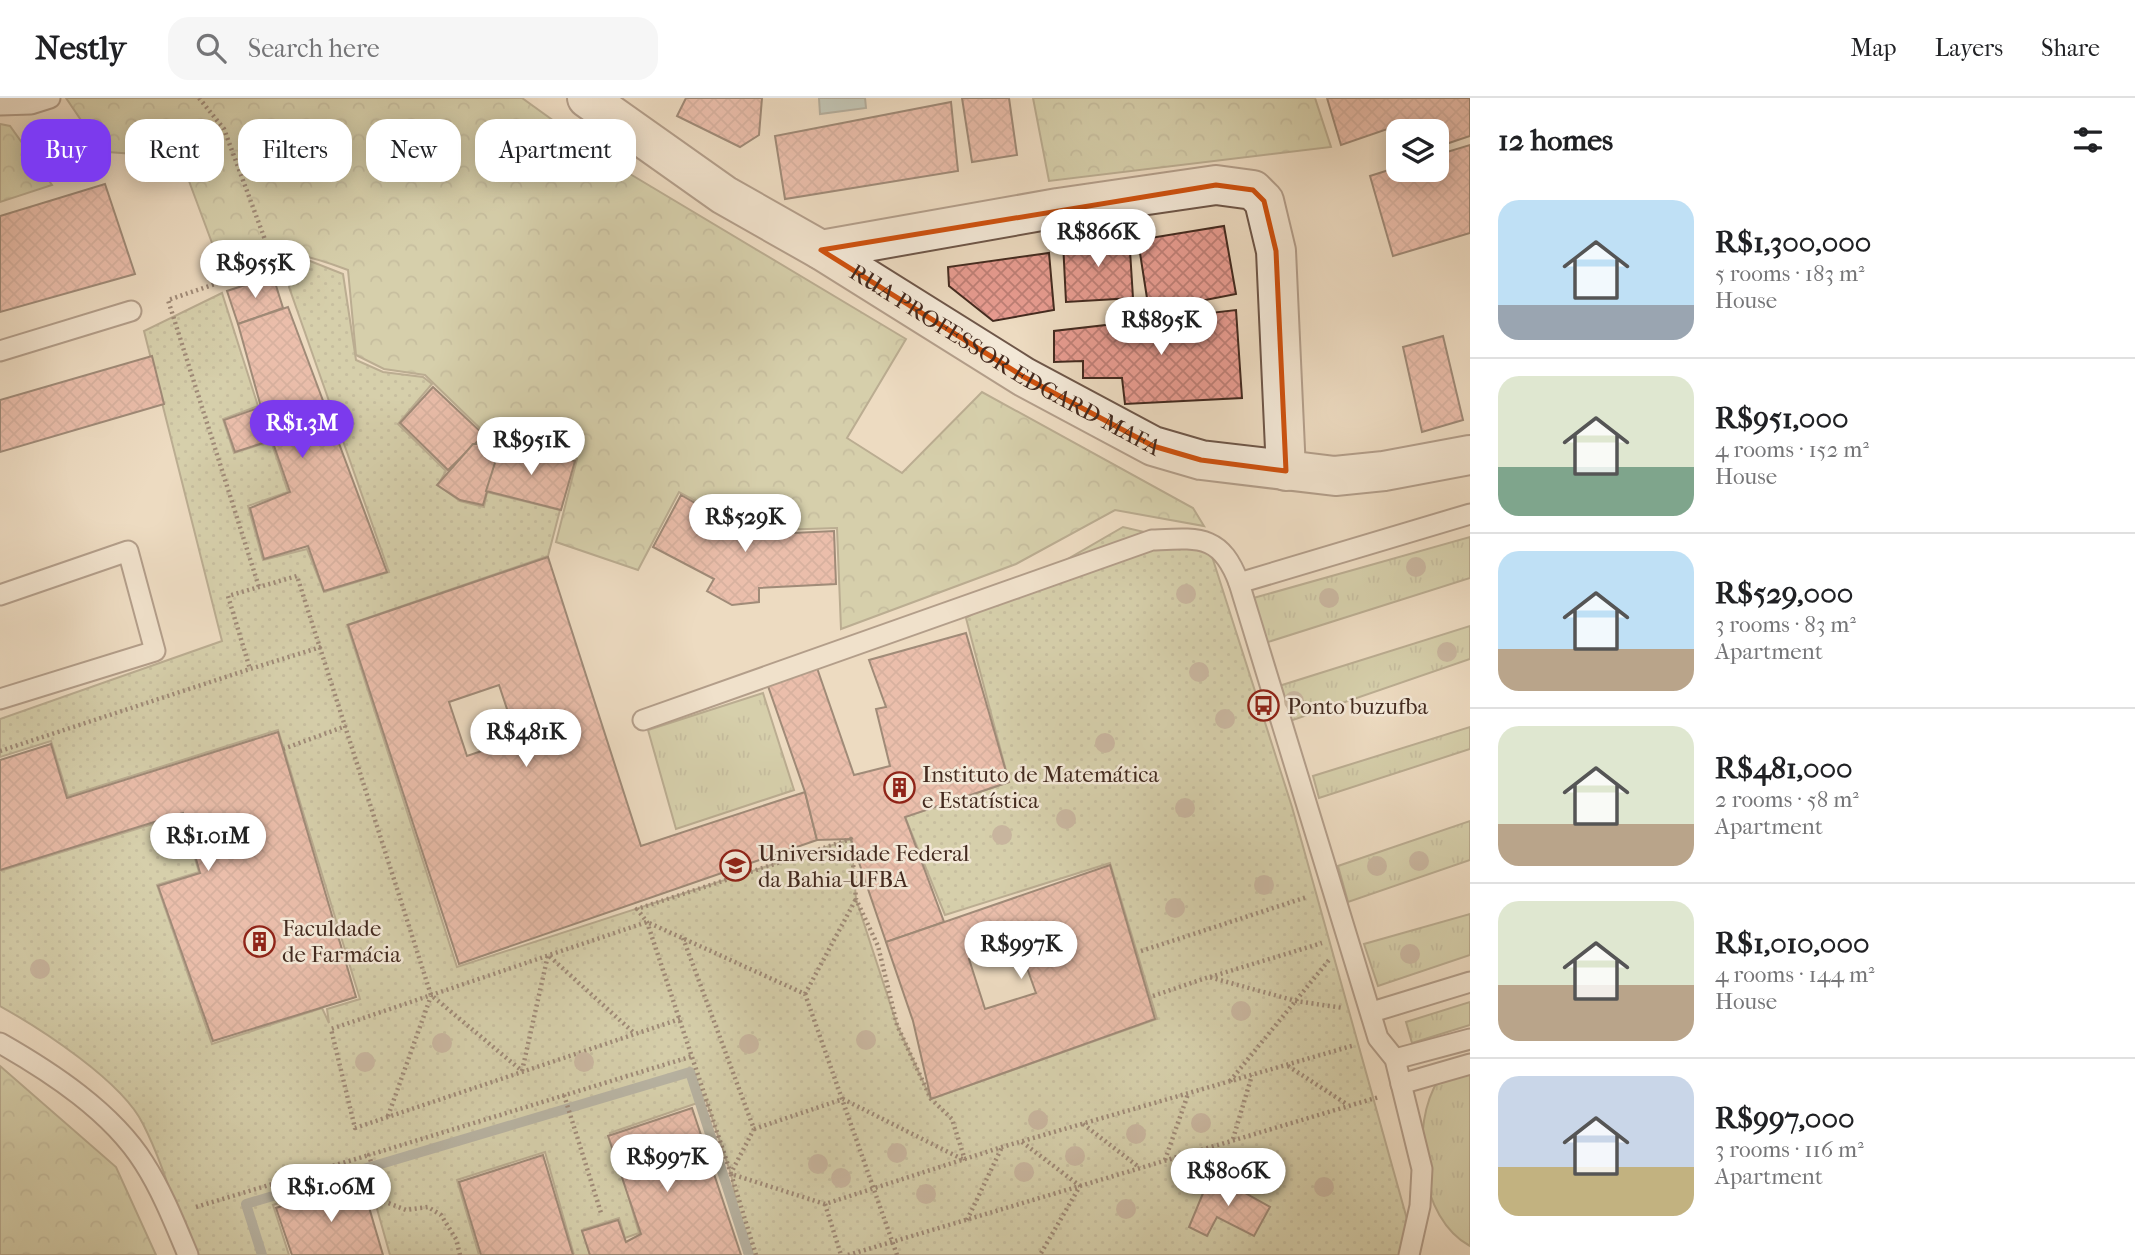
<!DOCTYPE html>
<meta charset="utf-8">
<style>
body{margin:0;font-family:"IM FELL French Canon",serif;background:#f6f6f6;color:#202124;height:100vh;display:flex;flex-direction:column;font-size:26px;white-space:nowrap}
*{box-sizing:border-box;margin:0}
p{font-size:23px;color:#757577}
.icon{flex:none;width:38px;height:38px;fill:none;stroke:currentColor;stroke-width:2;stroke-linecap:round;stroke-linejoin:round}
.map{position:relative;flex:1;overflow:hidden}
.drawer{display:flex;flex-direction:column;background:#fff;width:665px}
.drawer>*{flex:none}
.guide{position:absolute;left:21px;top:21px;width:665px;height:63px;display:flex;gap:14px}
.tools{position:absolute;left:1386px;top:21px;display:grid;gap:14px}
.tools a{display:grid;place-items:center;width:63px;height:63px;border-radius:14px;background:#fff;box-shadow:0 4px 18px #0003;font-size:35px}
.price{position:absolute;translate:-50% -60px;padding:0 16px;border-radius:24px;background:#fff;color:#222;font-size:23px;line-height:46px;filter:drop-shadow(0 2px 4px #0008)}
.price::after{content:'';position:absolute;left:50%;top:42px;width:21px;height:16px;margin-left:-10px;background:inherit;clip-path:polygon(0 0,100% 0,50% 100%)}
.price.active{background:#7c3aed;color:#fff}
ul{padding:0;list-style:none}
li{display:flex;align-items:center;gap:21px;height:175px;padding:0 28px}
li+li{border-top:2px solid #e0e0e0}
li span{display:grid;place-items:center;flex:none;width:196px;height:140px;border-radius:21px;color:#555}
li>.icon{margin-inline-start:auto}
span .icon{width:84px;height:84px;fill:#fffc;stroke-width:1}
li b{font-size:30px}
h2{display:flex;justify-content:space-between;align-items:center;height:84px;padding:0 28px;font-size:30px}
.pill{padding:0 24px;border-radius:21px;background:#fff;box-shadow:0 4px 18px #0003;font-size:24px;line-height:63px}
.pill.active{background:#7c3aed;color:#fff}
header{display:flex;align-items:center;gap:42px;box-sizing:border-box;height:98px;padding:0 35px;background:#fff;border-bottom:2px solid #e0e0e0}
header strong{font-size:33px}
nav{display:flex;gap:38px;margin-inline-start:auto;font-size:24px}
.search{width:490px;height:63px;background:#f6f6f6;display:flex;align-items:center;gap:18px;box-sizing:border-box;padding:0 24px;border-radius:21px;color:#757577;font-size:26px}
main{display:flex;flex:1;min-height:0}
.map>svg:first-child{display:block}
.grass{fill:url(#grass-dots);stroke:#7e7558;stroke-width:2}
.forest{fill:url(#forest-crowns);stroke:#7e7558;stroke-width:2}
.park{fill:url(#park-tufts);stroke:#7e7558;stroke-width:2}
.water{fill:#9abab9;stroke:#77807b;stroke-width:2}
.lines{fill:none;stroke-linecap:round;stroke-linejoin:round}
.stream{stroke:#77807b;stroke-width:10}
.building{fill:url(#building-cross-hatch);stroke:#432a1f;stroke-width:2;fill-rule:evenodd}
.service-casing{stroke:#6e5648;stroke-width:23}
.minor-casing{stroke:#6e5648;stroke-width:42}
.path{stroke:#432a1f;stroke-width:4.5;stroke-dasharray:2 3.5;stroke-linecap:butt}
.service{stroke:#f3e8d7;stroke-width:19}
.minor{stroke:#f3e8d7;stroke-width:38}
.tree{fill:#9d8a75}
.marked{fill:none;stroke:#cf520f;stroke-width:5;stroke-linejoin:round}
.labels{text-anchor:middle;stroke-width:5;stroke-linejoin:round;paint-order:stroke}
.street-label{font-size:23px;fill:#432a1f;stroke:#f3e8d7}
.poi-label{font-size:23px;fill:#432a1f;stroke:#f3e8d7;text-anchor:start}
</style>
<header>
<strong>Nestly</strong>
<div class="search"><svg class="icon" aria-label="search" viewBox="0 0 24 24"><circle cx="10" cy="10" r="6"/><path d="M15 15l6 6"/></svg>Search here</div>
<nav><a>Map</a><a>Layers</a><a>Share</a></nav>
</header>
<main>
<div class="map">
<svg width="1470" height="1157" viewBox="0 0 1470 1157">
<defs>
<pattern id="grass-dots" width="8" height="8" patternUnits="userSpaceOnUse" patternTransform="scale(1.75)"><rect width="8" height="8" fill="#bac091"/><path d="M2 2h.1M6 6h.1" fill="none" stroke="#999c76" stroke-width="1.8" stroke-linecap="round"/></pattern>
<pattern id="forest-crowns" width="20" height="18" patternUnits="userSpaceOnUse" patternTransform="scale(1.75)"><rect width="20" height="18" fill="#bac091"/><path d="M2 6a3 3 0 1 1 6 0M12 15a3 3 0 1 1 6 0" fill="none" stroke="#999c76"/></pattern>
<pattern id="park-tufts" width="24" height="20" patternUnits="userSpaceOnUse" patternTransform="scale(1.75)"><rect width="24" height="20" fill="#bac091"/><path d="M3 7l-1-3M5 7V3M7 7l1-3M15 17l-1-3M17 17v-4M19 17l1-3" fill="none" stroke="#999c76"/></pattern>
<pattern id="building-cross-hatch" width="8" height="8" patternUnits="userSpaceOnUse" patternTransform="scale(1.75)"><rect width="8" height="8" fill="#e89c91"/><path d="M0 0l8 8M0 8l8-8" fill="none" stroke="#be7f76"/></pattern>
</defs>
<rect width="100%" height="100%" fill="#eddbc1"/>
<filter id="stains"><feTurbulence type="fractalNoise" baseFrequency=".00286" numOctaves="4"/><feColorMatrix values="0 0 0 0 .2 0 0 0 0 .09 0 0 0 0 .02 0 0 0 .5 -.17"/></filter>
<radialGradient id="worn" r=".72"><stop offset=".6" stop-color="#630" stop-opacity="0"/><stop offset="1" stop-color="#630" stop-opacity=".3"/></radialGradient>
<path class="grass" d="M310,163L343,176L356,262L383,274L423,279L432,286L398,326L446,373L438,387L460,403L484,409L487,394L560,412L548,458L347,527L457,869L851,741L856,801L897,927L931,1001L1157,921L1110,765L945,817L905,719L1009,684L966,520L1123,429L1209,449L1292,709L1417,1157H745L731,1076L706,1002L610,1035L639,1135L625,1140L619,1120L582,1132L590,1157H574L545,1054L457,1082L479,1157H390L367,1075L273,1107L289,1157H192C176,1114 164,1067 143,1026C122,983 41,931 0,908V773L182,717L199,774L157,787L212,946L322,910L329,925L327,911L360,901L278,632L68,698L51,643L0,659V621L222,543L144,233L222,195L258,308L223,321L234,355L271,343L288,394L248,408L263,462L307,451L324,494L389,474L289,189L296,170Z"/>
<g class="forest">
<path d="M66,0H522L615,67L906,241L847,340L902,375L982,294L1193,410L1204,428L1115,412L1016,466L841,531L837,430L751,433L679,394L638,472L556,444L577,361L491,341L425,277L384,271L356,257L348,172C298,153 268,149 215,153L183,67L135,56L94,53L87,31Z"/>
<polygon points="1033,0 1315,0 1331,49 1049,83"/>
<polygon points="0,26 10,28 52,87 0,104"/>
<polygon points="0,968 116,1069 156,1157 0,1157"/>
</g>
<g class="park">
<polygon points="1470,439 1470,480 1265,545 1250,501"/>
<polygon points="1470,528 1470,561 1290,623 1279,588"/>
<polygon points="763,595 794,692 676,731 648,632"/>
<polygon points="1470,629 1470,651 1319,700 1313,678"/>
<polygon points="1470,723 1470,762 1348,804 1338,768"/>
<polygon points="1470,816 1470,857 1378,888 1364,846"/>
<polygon points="1470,904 1470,927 1412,945 1406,924"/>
<path d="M1470,972V1148C1419,1121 1409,1027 1439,981Z"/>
</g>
<polygon class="water" points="819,0 865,0 866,10 820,16"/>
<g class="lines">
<polyline class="stream" points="262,1157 246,1106 690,974 749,1157"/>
</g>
<g class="building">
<polygon points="686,0 762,0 759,37 740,49 677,18"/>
<polygon points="962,0 1009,0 1017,57 972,64"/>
<polygon points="1327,0 1470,0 1470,38 1437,49 1437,33 1398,33 1398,37 1396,28 1341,47"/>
<polygon points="951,4 958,73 785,101 775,38"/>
<polygon points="1470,47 1470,135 1393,158 1370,78 1398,69 1398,72 1437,72 1437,57"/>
<polygon points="105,86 135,176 0,214 0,118"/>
<polygon points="1224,128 1236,196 1149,213 1138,142"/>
<polygon points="1129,137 1133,200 1066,204 1063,144"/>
<polygon points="1049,155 1054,212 993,223 949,188 948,169"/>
<polygon points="273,178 283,210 238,226 227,193"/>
<polygon points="288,209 387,474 324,493 308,448 264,461 250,410 290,394 272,342 235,354 224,322 261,309 238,226"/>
<polygon points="1236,212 1242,300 1125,306 1122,280 1083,280 1083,263 1054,264 1054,233"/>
<polygon points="1443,238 1463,322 1422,334 1403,249"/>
<polygon points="152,258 164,306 0,354 0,302"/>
<polygon points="433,289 484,337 448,372 400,325"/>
<polygon points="473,346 501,346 483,407 460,402 437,387"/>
<polygon points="501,346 575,363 561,412 486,393"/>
<polygon points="681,397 751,437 834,433 836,486 759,490 759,504 732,507 707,493 714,481 653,449"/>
<path d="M548,459L641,748L805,694L817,742L459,866L348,527ZM499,587L517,641L467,658L449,604Z"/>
<polygon points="966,535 1009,684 905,719 944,824 886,844 851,741 817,742 805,694 768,588 817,570 854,677 890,668 876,611 886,609 869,562"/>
<polygon points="278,634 356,899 213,943 158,788 200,775 183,715 0,772 0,662 51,646 67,700"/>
<path d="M1110,767L1155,921L931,1001L913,923L886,844ZM1018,845L1036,895L985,911L969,861Z"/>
<polygon points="692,1010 741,1157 590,1157 582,1133 618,1122 626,1144 641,1136 608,1038"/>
<polygon points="543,1057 573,1157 481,1157 459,1084"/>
<polygon points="1211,1076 1270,1109 1254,1138 1217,1119 1207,1138 1189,1129"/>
<polygon points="361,1082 383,1157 292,1157 276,1110"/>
</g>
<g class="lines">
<defs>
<g id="service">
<polyline points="0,7 31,6 50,0"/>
<polyline points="0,253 131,213"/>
<polyline points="1239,485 1470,416"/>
<polyline points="0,497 128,453 155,553 0,601"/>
<path d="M643,622L1152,442C1199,440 1221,436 1239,485L1378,940L1395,961L1422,1071L1420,1108L1409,1157"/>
<polyline points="1372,914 1470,884"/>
<path d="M0,945C51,974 112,1014 144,1065C162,1093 175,1126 188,1157"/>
<polyline points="1395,961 1470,941"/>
<polyline points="1401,986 1470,966"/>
</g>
<g id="minor">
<path id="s1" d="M587,0L724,97L821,152L1024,279L1153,348L1201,362L1335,378L1384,373L1470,357"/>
<polyline points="821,152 1058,110 1216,87 1253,92 1264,103 1276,153 1286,373"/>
</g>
</defs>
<use href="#service" class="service-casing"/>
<use href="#minor" class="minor-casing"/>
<g class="path">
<polyline points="199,0 224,31 274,166 168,202 259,489"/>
<polyline points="321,549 250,571 228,498 297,478 431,897 522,973 548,857 634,935"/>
<polyline points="283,651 346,628"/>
<polyline points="0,653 250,571"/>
<polyline points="683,840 754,1031 731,1075"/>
<polyline points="1141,853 1307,799"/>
<polyline points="1210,879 1322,845"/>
<polyline points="805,896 856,801"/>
<polyline points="1153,898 1209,879 1296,903 1343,910"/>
<polyline points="680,921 355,1030 331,931 647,824 805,896 897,1157"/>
<polyline points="1288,968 1348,1007"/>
<polyline points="1230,983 1329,862"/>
<polyline points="564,997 601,1115"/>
<polyline points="388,1018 431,898"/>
<polyline points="1083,1026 1140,1070"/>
<polyline points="754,1031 843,1001 964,1062"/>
<polyline points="1233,1041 1252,977"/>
<polyline points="1022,1044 1080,1088 1040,1157"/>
<polyline points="1165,1062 1188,996"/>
<polyline points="731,1076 647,824 637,811 851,741 856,801 878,848 897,927 931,1001 952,1021 965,1062"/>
<polyline points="825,1106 841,1157"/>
<polyline points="196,1109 369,1057"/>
<polyline points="967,1122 1002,1049"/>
<polyline points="460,1157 456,1141 441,1117 428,1109 406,1112 383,1103 369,1057 693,958"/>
<polyline points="756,1157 731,1076 825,1106 1002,1049 1355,947"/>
<polyline points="848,1157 1379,999"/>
</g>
<use href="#service" class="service"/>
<use href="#minor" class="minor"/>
</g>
<g class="tree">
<circle cx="1416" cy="469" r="10"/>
<circle cx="1186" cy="496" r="10"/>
<circle cx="1329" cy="500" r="10"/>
<circle cx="1447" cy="554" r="10"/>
<circle cx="1199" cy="574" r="10"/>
<circle cx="1294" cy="603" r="10"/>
<circle cx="1225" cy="621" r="10"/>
<circle cx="1105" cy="645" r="10"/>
<circle cx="1185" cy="710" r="10"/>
<circle cx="1066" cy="721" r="10"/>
<circle cx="1002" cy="737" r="10"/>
<circle cx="1419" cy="763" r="10"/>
<circle cx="1377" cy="768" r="10"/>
<circle cx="1264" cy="787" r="10"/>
<circle cx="1175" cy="810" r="10"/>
<circle cx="1410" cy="856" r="10"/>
<circle cx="40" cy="871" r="10"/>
<circle cx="1241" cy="913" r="10"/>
<circle cx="866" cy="942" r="10"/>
<circle cx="442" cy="945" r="10"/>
<circle cx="749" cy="946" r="10"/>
<circle cx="365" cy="964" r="10"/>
<circle cx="584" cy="964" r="10"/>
<circle cx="1038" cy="1022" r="10"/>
<circle cx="1201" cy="1025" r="10"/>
<circle cx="1136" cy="1036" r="10"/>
<circle cx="897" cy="1055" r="10"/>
<circle cx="1075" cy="1058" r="10"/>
<circle cx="818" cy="1066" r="10"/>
<circle cx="1024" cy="1074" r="10"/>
<circle cx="841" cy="1080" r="10"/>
<circle cx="1324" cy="1089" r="10"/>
<circle cx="926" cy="1096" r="10"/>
<circle cx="1126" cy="1111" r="10"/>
</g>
<path d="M0 0H1470V1157H0ZM1216,87L1253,92L1264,103L1276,153L1286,373L1201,362L1153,348L1024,279L821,152Z" fill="#eddbc1" fill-opacity=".55" fill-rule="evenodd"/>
<path class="marked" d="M1216,87L1253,92L1264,103L1276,153L1286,373L1201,362L1153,348L1024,279L821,152Z"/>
<defs>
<symbol id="bus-ring" viewBox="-11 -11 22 22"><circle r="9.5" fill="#f3e8d7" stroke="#8f2418" stroke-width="1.5"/><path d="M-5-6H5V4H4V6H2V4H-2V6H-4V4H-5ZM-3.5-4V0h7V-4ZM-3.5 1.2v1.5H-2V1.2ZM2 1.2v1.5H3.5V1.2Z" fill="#8f2418"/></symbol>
<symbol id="building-ring" viewBox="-11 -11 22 22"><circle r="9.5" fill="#f3e8d7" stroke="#8f2418" stroke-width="1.5"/><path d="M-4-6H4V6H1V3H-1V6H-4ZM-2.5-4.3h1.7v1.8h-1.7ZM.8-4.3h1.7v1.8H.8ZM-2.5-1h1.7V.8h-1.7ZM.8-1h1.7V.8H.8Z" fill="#8f2418"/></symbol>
<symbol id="university-ring" viewBox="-11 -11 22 22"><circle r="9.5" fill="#f3e8d7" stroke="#8f2418" stroke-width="1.5"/><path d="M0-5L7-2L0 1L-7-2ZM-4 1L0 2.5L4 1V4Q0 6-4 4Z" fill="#8f2418"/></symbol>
</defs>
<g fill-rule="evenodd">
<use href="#bus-ring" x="1246" y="590" width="35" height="35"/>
<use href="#building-ring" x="882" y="672" width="35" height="35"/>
<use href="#university-ring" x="718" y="750" width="35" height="35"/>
<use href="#building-ring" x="242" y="826" width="35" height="35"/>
</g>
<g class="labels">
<g class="street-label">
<text dy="8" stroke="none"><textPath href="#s1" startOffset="494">RUA PROFESSOR EDGARD MAFA</textPath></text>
</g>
<g class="poi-label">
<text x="1287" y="616">Ponto buzufba</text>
<text x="922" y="684">Instituto de Matemática<tspan x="922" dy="26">e Estatística</tspan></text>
<text x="758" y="763">Universidade Federal<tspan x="758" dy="26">da Bahia-UFBA</tspan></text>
<text x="282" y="838">Faculdade<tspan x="282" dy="26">de Farmácia</tspan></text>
</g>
</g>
<rect width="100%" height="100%" filter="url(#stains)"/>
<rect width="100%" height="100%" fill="url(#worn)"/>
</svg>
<div class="tools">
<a><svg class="icon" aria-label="layers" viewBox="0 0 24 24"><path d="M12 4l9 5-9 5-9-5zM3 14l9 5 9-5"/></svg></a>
</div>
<b class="price" style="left:1098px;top:171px">R$866K</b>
<b class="price" style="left:255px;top:202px">R$955K</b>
<b class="price" style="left:1161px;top:259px">R$895K</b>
<b class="price active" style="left:302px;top:362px">R$1.3M</b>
<b class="price" style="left:531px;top:379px">R$951K</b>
<b class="price" style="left:745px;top:456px">R$529K</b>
<b class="price" style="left:526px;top:671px">R$481K</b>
<b class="price" style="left:208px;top:775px">R$1.01M</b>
<b class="price" style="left:1021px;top:883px">R$997K</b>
<b class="price" style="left:667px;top:1096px">R$997K</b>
<b class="price" style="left:1228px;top:1110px">R$806K</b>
<b class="price" style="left:331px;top:1126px">R$1.06M</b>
<div class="guide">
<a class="pill active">Buy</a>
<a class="pill">Rent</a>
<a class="pill">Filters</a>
<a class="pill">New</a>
<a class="pill">Apartment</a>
</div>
</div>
<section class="drawer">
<h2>12 homes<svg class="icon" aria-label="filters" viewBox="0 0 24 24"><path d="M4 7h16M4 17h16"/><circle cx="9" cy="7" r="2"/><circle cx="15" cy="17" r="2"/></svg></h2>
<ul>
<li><span style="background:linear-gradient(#bfe0f5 75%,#9aa5b1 0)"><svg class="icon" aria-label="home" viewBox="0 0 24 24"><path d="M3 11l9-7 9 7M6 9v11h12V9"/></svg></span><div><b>R$1,300,000</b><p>5 rooms · 183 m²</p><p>House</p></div></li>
<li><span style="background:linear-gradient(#dfe7d0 65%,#7fa58c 0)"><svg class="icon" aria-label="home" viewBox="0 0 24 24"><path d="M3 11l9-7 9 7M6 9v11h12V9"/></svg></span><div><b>R$951,000</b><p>4 rooms · 152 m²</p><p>House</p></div></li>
<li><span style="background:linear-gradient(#bfe0f5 70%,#b9a48a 0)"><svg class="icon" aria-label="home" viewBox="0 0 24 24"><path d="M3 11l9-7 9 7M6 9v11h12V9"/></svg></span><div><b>R$529,000</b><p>3 rooms · 83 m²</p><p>Apartment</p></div></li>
<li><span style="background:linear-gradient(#dfe7d0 70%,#b9a48a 0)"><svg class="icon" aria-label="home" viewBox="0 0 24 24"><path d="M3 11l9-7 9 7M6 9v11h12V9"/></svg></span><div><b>R$481,000</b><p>2 rooms · 58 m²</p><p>Apartment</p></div></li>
<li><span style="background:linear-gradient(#dfe7d0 60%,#b9a48a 0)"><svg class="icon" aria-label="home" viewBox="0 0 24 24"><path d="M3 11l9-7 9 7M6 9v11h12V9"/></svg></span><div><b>R$1,010,000</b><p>4 rooms · 144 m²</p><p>House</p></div></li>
<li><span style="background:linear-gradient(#c9d6e8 65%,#c2b280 0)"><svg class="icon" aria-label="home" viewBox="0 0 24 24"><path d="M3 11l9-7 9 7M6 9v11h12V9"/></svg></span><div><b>R$997,000</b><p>3 rooms · 116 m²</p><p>Apartment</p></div></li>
</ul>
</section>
</main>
